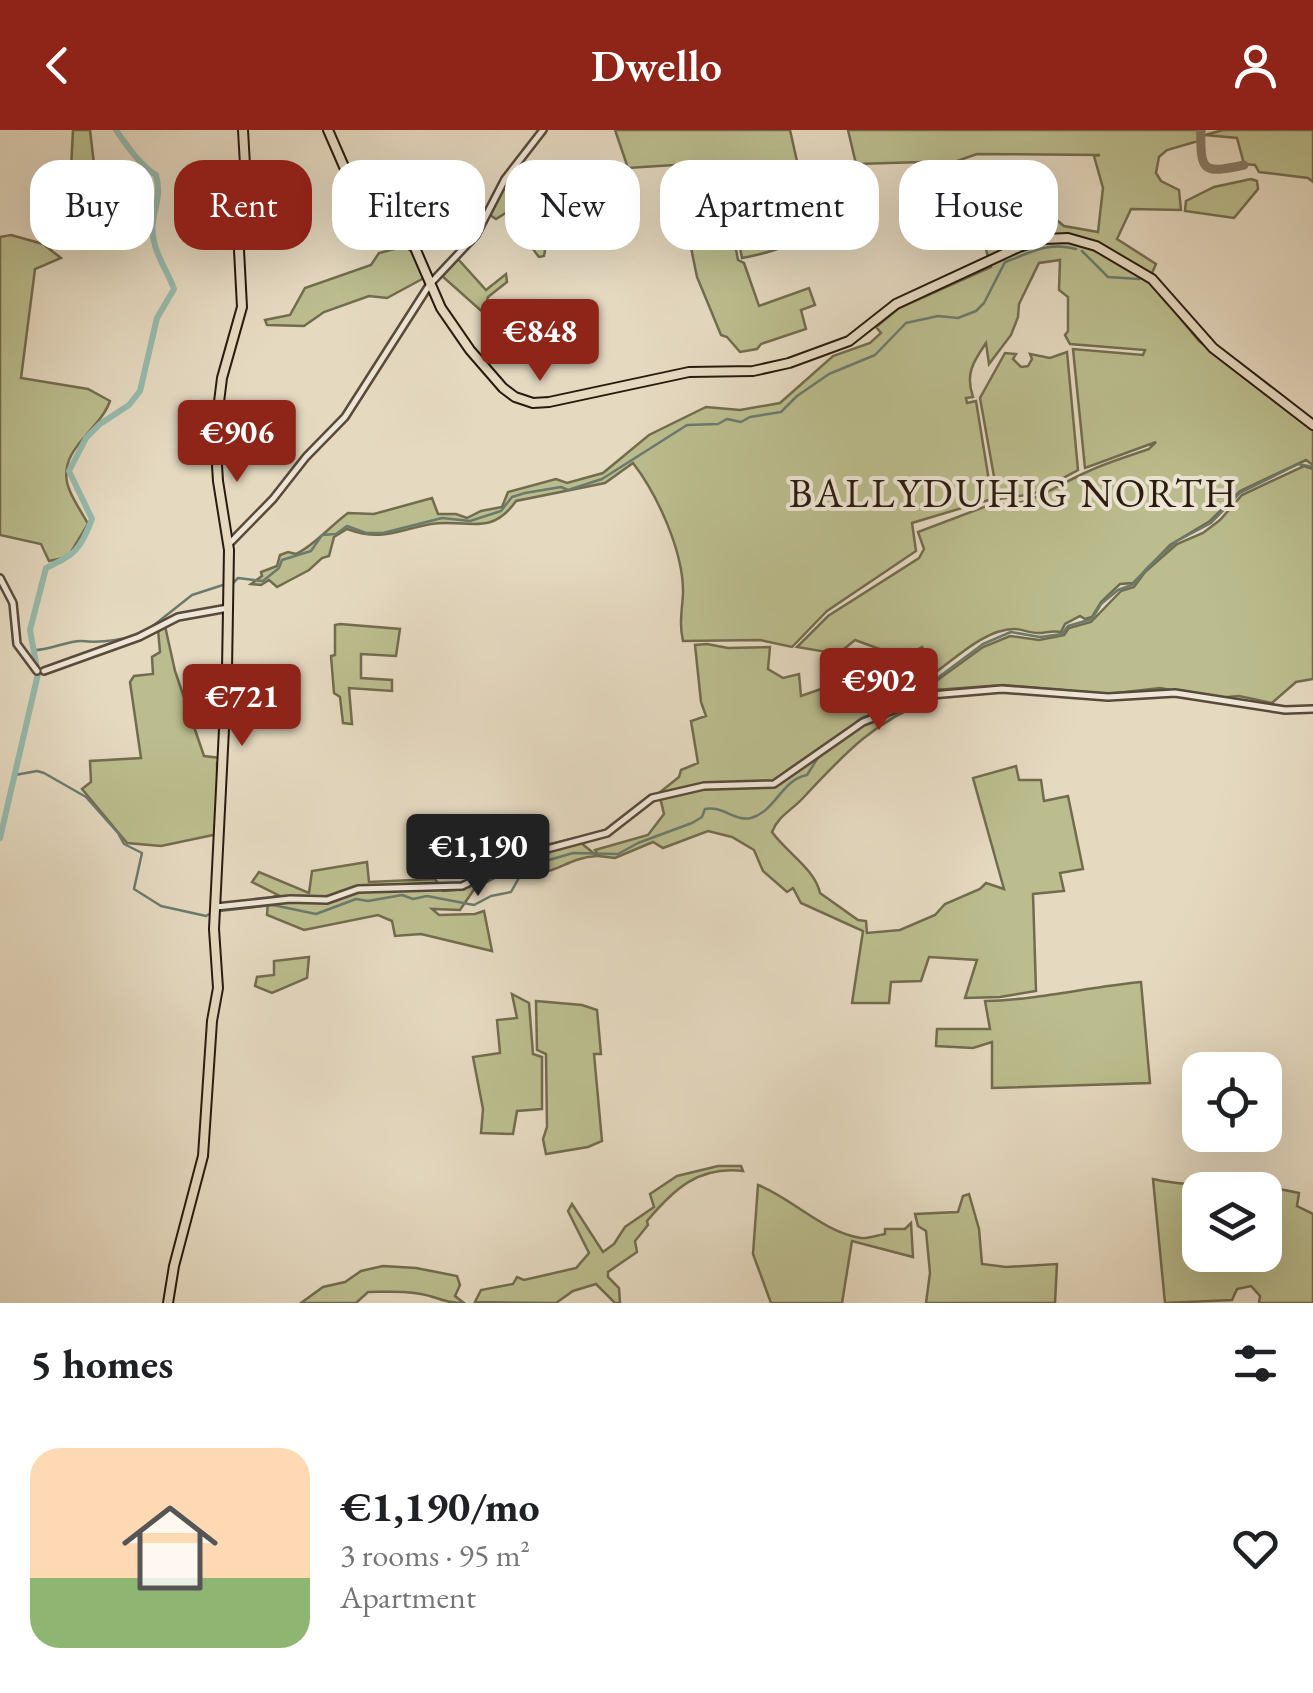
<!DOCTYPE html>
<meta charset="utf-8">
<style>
body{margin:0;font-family:"EB Garamond",serif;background:#f2f2f2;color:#202124;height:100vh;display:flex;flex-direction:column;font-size:38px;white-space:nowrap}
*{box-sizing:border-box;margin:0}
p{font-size:32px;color:#757577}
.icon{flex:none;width:55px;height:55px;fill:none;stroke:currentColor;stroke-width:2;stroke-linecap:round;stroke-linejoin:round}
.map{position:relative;height:1173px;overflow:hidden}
.details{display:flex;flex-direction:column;background:#fff;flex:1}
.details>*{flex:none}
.guide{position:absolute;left:30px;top:30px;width:1255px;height:90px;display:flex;gap:20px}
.controls{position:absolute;left:1182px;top:922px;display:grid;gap:20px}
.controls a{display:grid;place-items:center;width:100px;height:100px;border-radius:20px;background:#fff;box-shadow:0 10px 40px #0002;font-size:50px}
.price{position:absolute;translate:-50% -85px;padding:0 22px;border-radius:10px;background:#8f2418;color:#fff;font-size:32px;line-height:65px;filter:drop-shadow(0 2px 5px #0008)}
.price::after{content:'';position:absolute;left:50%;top:60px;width:30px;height:22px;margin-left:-15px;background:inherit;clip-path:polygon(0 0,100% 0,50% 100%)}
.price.selected{background:#222;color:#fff}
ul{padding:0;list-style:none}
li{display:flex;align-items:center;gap:30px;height:250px;padding:0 30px}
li+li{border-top:2px solid #e0e0e0}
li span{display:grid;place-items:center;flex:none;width:280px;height:200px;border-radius:30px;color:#555}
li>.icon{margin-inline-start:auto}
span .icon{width:120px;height:120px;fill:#fffc;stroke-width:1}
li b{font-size:42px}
h2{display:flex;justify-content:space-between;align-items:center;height:120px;padding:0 30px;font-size:42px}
.pill{padding:0 35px;border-radius:30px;background:#fff;box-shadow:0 10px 40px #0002;font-size:35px;line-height:90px}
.pill.selected{background:#8f2418;color:#fff}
header{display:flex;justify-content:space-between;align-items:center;height:130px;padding:0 30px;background:#8f2418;color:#fff;font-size:45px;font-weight:600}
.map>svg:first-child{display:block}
.green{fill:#bbbd8e;stroke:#726c4e;stroke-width:2.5;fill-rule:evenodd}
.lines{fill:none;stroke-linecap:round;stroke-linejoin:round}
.stream{stroke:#6b7a6d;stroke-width:2.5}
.river{stroke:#96baad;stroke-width:6}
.taxiway{stroke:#887a67;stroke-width:9}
.minor-casing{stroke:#594a3a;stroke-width:10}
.major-casing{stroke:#2a1b0e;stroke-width:12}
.minor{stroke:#eee6d6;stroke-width:5}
.major{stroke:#e5d9c0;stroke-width:8}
.labels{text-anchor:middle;stroke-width:8;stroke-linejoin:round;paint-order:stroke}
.quarter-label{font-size:40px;letter-spacing:2.5px;fill:#2a1b0e;stroke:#eee6d6}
</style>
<header><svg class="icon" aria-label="back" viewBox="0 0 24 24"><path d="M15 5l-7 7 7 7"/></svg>Dwello<svg class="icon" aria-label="person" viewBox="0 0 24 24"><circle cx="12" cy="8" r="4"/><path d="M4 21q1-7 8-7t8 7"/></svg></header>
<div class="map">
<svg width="1313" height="1173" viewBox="0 0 1313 1173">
<rect width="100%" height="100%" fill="#e5d9c0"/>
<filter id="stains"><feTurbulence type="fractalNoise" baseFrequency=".002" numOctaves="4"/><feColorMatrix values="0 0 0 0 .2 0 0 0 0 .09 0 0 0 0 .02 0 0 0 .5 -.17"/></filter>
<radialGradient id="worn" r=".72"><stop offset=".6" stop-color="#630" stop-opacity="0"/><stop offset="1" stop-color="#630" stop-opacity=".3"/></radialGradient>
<g class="green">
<polygon points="73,0 90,0 98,68 72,65 70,59"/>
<path d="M615,0H790L811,94C796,117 768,123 742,128L730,67H726L738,130L744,133L759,176L809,158L815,175L801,180L806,199L761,214L757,219L740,222L727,207L721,205L697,147L674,35L628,38Z"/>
<path d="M848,0H1198V11L1167,20L1159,27L1156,43L1161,51L1179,60L1181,80L1131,79L1117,109L1156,134L1149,150L1199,211L1313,299V335L1306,330L1240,361L1210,391L1170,415L1133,453L1120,454L1101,472L1092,487L1085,489L1080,486L1065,494L1061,502C1052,500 1046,503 1038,503C1029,503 1022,499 1014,499C986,499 957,527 936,542L922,517L904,528L855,510L838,524L797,517L828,486L919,428L924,419L918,402L992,374C1026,380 1060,353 1089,341C1108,332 1129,326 1149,319L1156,312L1085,338L1073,219L1143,225L1145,220L1070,214L1065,205L1068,201V167L1059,160L1060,130L1039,133L1019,174L1018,187L1011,205L989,234L986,213C973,232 965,244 973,267L966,268L967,273L976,271L992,369L912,393L916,421L827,481L792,517L760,510L683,511C679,494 682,480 683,464C684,422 657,364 633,333L605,353L516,371C490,408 466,388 431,394C397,400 383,412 347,399L334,407L329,426L322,428L309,440L277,457L269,450L261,455L251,454L262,446L261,442L277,436L280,425L288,422L296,424C315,415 329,397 348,383L374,384L432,368L438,384H456L467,388L481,381L502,377L508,362L556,349L567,353L603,343L649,305L706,277L740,280L780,273L833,226L870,213L881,203L876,197L899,178L991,137L985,116L1053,87L1064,96L1098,102L1103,58L1094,26L1100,25L977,24L957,31L856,34Z"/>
<polygon points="1223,0 1313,0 1313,52 1308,48 1259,42 1255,35 1244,34 1237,8 1205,5"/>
<path d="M508,49L521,68L534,63L545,69L529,75L526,81L545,121L544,126L539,127C528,115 522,95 512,79L496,89L490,85Z"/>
<polygon points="1251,49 1257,51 1258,59 1234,88 1185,81 1186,71 1214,57"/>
<path d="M11,105L43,114L61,128L35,139L21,248L88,259L110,271C100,300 60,318 67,352C69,365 82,382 88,394L68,427L49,431L41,414L0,405V107Z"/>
<polygon points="410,115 418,127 424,148 387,168 369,166 324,182 304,196 267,195 265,190 290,185 305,158 371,135 379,123"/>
<polygon points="458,129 486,160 506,144 507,152 488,167 485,178 495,193 442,146"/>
<polygon points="1067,222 1078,340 1033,364 998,369 980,268 1005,223 1016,224 1013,229 1021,237 1028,236 1032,229 1030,224 1050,228"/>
<polygon points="1304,336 1313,339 1313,549 1296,552 1272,573 1239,566 1216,568 1160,558 1108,564 1003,555 934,560 928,557 983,517 1010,506 1039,510 1064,505 1069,498 1091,492 1121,461 1134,457 1145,442 1177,414 1203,403 1220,390 1242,365"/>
<polygon points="340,494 400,499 396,526 361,524 361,548 392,550 392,561 349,558 352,594 343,593 340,567 334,563 331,526 335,525 335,495"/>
<polygon points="165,496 175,541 204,626 221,628 217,633 218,704 161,716 127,713 82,659 91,652 90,631 141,628 130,552 134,546 153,544 152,527 160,522 158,499"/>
<path d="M707,514L728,518L770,517L768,539L783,548L799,544L801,566L821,559L831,530L912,556L933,569C875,590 844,624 803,668C791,681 779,685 772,702C786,722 815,739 820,763L858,790L866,791L867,803L900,800L935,785L945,774L980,759L986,753L1004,759L973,648L1016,636L1019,650H1041L1044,671L1068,666L1083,739L1060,743L1064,761L1033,764L1036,861L1000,867L965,868L977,830L929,827L921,851L891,852L889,873H852L863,801L801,773L793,758L787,762L763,741L754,720L732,707L708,701L663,718L653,712L615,728L599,726L595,720L648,705L664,684L659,663L679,647L681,640L698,633L691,591L706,586L701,572L695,515Z"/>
<path d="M575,708L597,726C560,728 554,753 514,738L475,758L460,780L432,779L439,785L475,784L484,781L492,821L421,804L395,806L392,791L378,785L304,800L267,785L268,769L278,765L252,752L259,742L309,763L312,741L367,732L369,752L435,749L443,761L465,759L470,731L494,726L516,715L542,716Z"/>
<polygon points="309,827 307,848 272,863 255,856 257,847 274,845 274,831"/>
<path d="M1141,852L1150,953L992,958V912L973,918L936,916L937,899H990L985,871C1037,870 1088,857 1141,852Z"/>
<polygon points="512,864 529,873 533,924 542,927 542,979 517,981 513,1004 481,1003 483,979 473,927 500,923 497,890 517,888"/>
<polygon points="536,871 582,875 597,880 601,924 594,924 602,1011 588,1017 546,1024 543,1009 547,997 546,924 537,920"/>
<path d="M718,1036H741L743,1041C698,1036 674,1059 647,1091L648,1095L635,1111L637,1122L608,1142V1147L619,1158L620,1173H615L596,1154L573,1161L556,1173L475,1172L481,1160L513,1154L517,1147L524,1150L576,1138L589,1123L568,1081L572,1074L603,1122L614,1114L625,1097L654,1077L650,1064L677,1046Z"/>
<path d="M1153,1049C1202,1060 1250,1051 1299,1063L1297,1076L1313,1084V1173H1259L1260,1166L1251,1156L1237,1159L1232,1170L1165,1173ZM1265,1060V1125H1200V1060Z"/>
<path d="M758,1055C793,1069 823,1102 861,1108C868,1109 878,1105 885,1104V1099H905L911,1093L913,1127L852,1111L842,1173H771L753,1124Z"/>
<polygon points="969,1064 979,1099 982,1134 1006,1137 1057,1134 1055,1173 926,1173 930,1143 926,1101 918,1096 915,1084 958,1082 963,1066"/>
<path d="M383,1136L416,1138L457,1146L460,1155L455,1166L464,1173C451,1173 445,1171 433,1167C413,1160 389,1162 368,1162L356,1173H301L323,1157L345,1152L361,1141Z"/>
</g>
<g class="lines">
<g class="stream">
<polyline points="1082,121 1108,147 1139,149"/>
<path d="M233,453L238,448L263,451L279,438L282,430L311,421L322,405L336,404L347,396L366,403H383L442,388L470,391L501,381L512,367L525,363L561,357L568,360L602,349L687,295L718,294L727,289L741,292L750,287L781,282L797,266L829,244L875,225L906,193L938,186L958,188L976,181L984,173L1005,132C1030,123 1049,111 1076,119"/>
<polyline points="149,499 192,465 226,454"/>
<path d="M33,523L36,520C50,520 70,510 82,511C100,513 120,510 138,505"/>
<polyline points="823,619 859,590 916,564 983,514 1011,502 1040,507 1062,504 1068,496 1092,489 1101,474 1118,460 1134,454 1147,438 1177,411 1211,393 1240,363 1298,334 1313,337"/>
<polyline points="15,645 37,641 44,643 86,667 118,703 124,714 142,723 134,759 161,776 206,786 211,783"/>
<path d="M219,781L273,775L316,784L356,769L368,771L402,765L413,769L427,766L474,775L491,766L511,762L525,737L573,723L618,724L638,713L692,693L702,687L705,679C722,675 735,692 751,688C776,681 781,650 807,645L819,626"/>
</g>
<path class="river" d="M0,708L38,544L30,500L46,438C75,424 80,421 92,389L69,341L86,308L100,294L129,275L140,261L157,188L174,159C166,137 149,117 153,91C156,73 161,64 156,45C141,36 127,16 116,0"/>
<path class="taxiway" d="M1201,0C1200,42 1203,44 1244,35"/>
<defs>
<g id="minor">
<polyline points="229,414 273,369 306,327 345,287 430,154 476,105 505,49 543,0"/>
<polyline points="0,448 13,473 17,514 37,541"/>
<polyline points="44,541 139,507 178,487 228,478"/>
<polyline points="216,777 290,769 327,770 358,759 462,756 532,723 607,703 652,668 704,656 774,654 863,592 931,565 1002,559 1108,567 1175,563 1285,580 1313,579"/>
</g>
<g id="major">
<polyline points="328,0 345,39 367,73 415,118 441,178 470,220 503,258 515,267 533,273 549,272 689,242 753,241 789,233 849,211 896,174 1019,117 1044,109 1068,108 1096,116 1152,149 1213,218 1313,295"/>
<polyline points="168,1173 174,1136 203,1026 212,891 218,858 214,799 227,539 229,420 218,351 215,304 222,248 242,177 237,82 245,35 243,0"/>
</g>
</defs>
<use href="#minor" class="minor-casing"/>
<use href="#major" class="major-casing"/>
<use href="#minor" class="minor"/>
<use href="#major" class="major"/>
</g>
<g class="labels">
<g class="quarter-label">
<text x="1014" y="377">BALLYDUHIG NORTH</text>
</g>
</g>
<rect width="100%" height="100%" filter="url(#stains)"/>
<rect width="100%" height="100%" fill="url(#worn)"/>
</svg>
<div class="controls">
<a><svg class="icon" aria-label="locate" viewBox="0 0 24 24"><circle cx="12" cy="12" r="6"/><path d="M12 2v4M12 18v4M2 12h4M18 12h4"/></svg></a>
<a><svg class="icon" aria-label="layers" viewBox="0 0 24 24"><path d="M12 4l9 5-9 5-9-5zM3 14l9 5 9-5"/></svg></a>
</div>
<b class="price" style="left:540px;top:254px">€848</b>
<b class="price" style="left:237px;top:355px">€906</b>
<b class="price" style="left:879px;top:603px">€902</b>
<b class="price" style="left:242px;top:619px">€721</b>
<b class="price selected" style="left:478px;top:769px">€1,190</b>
<div class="guide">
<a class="pill">Buy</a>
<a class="pill selected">Rent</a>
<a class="pill">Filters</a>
<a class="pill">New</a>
<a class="pill">Apartment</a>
<a class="pill">House</a>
</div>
</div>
<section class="details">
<h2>5 homes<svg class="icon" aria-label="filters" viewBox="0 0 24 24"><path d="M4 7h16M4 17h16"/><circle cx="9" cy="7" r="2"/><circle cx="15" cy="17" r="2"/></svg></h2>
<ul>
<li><span style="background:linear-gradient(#ffd9b3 65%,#8fb573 0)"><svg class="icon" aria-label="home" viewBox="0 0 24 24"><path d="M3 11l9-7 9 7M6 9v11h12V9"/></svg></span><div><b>€1,190/mo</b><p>3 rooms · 95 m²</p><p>Apartment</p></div><svg class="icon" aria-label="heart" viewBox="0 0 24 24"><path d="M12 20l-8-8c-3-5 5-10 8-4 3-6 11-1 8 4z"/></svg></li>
</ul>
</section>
